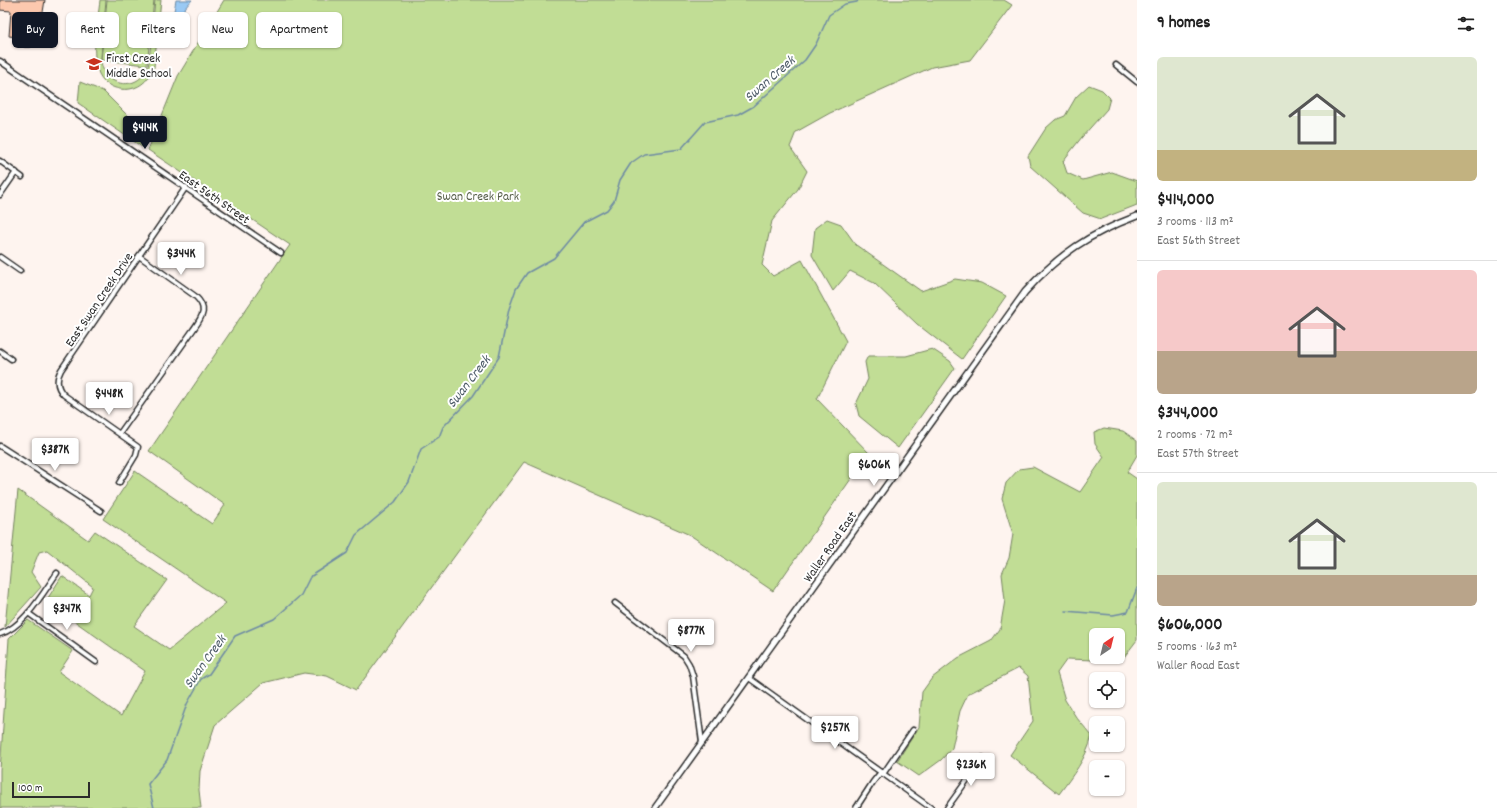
<!DOCTYPE html>
<meta charset="utf-8">
<style>
body{margin:0;font-family:Dekko,sans-serif;background:#f6f6f6;color:#222;height:100vh;display:flex;flex-direction:column;font-size:15px;white-space:nowrap}
*{box-sizing:border-box;margin:0}
p{font-size:13px;color:#767676}
.icon{flex:none;width:22px;height:22px;fill:none;stroke:currentColor;stroke-width:2;stroke-linecap:round;stroke-linejoin:round}
.map{position:relative;flex:1;overflow:hidden}
.drawer{display:flex;flex-direction:column;background:#fff;width:360px}
.drawer>*{flex:none}
.top-card{position:absolute;left:12px;top:12px;width:380px;height:36px;display:flex;gap:8px}
.needle{width:26px;rotate:35deg}
.fabs{position:absolute;left:1089px;top:628px;display:grid;gap:8px}
.fabs a{display:grid;place-items:center;width:36px;height:36px;border-radius:6px;background:#fff;box-shadow:0 1px 3px #0004;font-size:20px}
.scale{position:absolute;left:12px;bottom:10px;width:78px;box-sizing:border-box;padding-left:4px;border:2px solid #2b2b2b;border-top:0;font-size:11px;line-height:14px;white-space:nowrap;color:#2b2b2b;-webkit-text-stroke:3px #fff;paint-order:stroke}
.price{position:absolute;translate:-50% -34px;padding:0 9px;border-radius:4px;background:#fff;color:#222;font-size:13px;line-height:26px;filter:drop-shadow(0 1px 2px #0008)}
.price::after{content:'';position:absolute;left:50%;top:24px;width:12px;height:9px;margin-left:-6px;background:inherit;clip-path:polygon(0 0,100% 0,50% 100%)}
.price.selected{background:#111827;color:#fff}
ul{padding:0;list-style:none}
li{display:grid;align-content:center;gap:8px;height:212px;padding:0 20px}
li+li{border-top:1px solid #e0e0e0}
li span{display:grid;place-items:center;height:124px;border-radius:6px;color:#555}
li>.icon{margin-inline-start:auto}
span .icon{width:72px;height:72px;fill:#fffc;stroke-width:1}
li b{font-size:17px}
h2{display:flex;justify-content:space-between;align-items:center;height:48px;padding:0 20px;font-size:17px}
.pill{padding:0 14px;border-radius:6px;background:#fff;box-shadow:0 1px 3px #0004;font-size:14px;line-height:36px}
.pill.selected{background:#111827;color:#fff}
main{display:flex;flex:1;min-height:0}
.map>svg:first-child{display:block}
.green{fill:#c1dd95;stroke:#768460;fill-rule:evenodd}
.water{fill:#99c9f4;stroke:#6d8aa4}
.lines{fill:none;stroke-linecap:round;stroke-linejoin:round}
.stream{stroke:#6d8aa4;stroke-width:1.5}
.building{fill:#fcc8ae;stroke:#2b2b2b}
.minor-casing{stroke:#2b2b2b;stroke-width:7}
.tertiary-casing{stroke:#2b2b2b;stroke-width:8}
.minor{stroke:#fff;stroke-width:4}
.tertiary{stroke:#fff;stroke-width:5}
.labels{text-anchor:middle;stroke-width:4;stroke-linejoin:round;paint-order:stroke}
.poi-label{font-size:13px;fill:#2b2b2b;stroke:#fff;text-anchor:start}
.park-label{font-size:13px;fill:#58604b;stroke:#fff}
.street-label{font-size:13px;fill:#2b2b2b;stroke:#fff}
.water-label{font-size:14px;font-style:italic;fill:#4c5a67;stroke:#fff}
</style>
<main>
<div class="map">
<svg width="1137" height="808" viewBox="0 0 1137 808">
<rect width="100%" height="100%" fill="#fef4ef"/>
<filter id="ink" filterUnits="userSpaceOnUse"><feTurbulence type="fractalNoise" baseFrequency=".025" numOctaves="2"/><feDisplacementMap in="SourceGraphic" scale="8" xChannelSelector="R" yChannelSelector="G"/><feConvolveMatrix kernelMatrix="1 2 1 2 8 2 1 2 1" color-interpolation-filters="sRGB"/></filter>
<g filter="url(#ink)">
<g class="green">
<path d="M100,0H106L101,57C100,89 143,94 149,62L155,0H161L154,67C150,78 142,87 130,89C123,90 115,89 109,85C85,71 98,24 100,0Z"/>
<polygon points="107,0 154,0 147,65 101,60"/>
<polygon points="224,0 1004,0 1012,5 970,60 932,67 830,113 796,132 790,147 807,171 798,189 772,221 762,265 773,276 802,260 846,341 817,399 869,453 773,591 690,535 524,462 356,690 327,676 304,673 263,683 215,725 200,771 199,790 201,808 0,808 0,770 9,639 28,620 73,651 59,672 121,716 145,671 46,601 62,576 89,595 93,587 47,550 39,552 31,572 41,587 5,627 18,490 88,540 95,531 167,580 134,626 169,650 226,603 103,519 135,471 212,524 225,505 149,451 290,245 148,150 178,76"/>
<polygon points="80,82 103,91 145,133 142,147 78,103"/>
<polygon points="1089,85 1102,90 1110,98 1107,109 1082,137 1063,161 1067,173 1083,180 1112,172 1137,181 1137,205 1101,219 1083,213 1030,166 1028,156 1046,128 1055,120 1065,116 1076,97"/>
<polygon points="827,219 841,224 856,245 921,291 955,279 982,283 1006,296 962,359 917,324 874,283 850,271 833,291 812,255 815,228"/>
<polygon points="932,349 950,361 955,368 898,448 859,416 856,404 868,379 865,362 868,356 906,356"/>
<path d="M1104,428L1123,431L1137,441V455L1127,472L1137,479V640L1121,661L1067,659L1057,673L1065,700L1076,717L1092,736C1086,759 1073,775 1059,794L1010,755L1033,721L1028,676L1019,668L968,694L960,711L952,748L941,760L919,776L897,761L919,727L922,692L932,678L958,658L991,641L1000,629L1005,600L1002,574L1009,558L1013,534L1002,499L1006,483L1019,469L1033,467L1080,492L1104,457L1095,444L1094,432ZM1096,635H1118V657H1096Z"/>
</g>
<polygon class="water" points="176,0 192,0 184,9 178,13 174,11"/>
<g class="lines">
<g class="stream">
<polyline points="1065,611 1113,615 1128,612 1137,588"/>
<polyline points="154,808 148,784 167,760 187,704 201,679 209,674 235,636 274,619 301,595 310,577 347,553 356,535 395,502 409,482 421,449 439,437 443,427 473,396 499,357 509,309 516,289 527,273 554,258 584,222 607,210 614,201 620,180 631,163 644,154 681,149 705,122 738,115 754,106 805,60 816,44 829,15 845,4 857,2 858,0"/>
</g>
</g>
<polygon class="building" points="0,0 45,0 43,12 40,12 37,45 31,45 31,47 24,47 25,38 9,36 11,11 0,10"/>
<g class="lines">
<defs>
<g id="minor">
<polyline points="0,61 281,253"/>
<polyline points="1116,65 1137,82"/>
<polyline points="0,161 22,177"/>
<polyline points="0,195 16,172"/>
<polyline points="0,257 20,271"/>
<polyline points="0,351 11,359"/>
<path d="M120,433L193,330C202,317 209,309 195,296L139,256"/>
<polyline points="0,446 101,511"/>
<path d="M119,483L136,455L138,447L64,395C56,387 56,379 61,370L186,187"/>
<polyline points="615,603 684,656 689,664 693,676 702,742"/>
<polyline points="28,613 96,662"/>
<path d="M0,634C24,627 43,593 57,573"/>
<polyline points="749,678 931,808"/>
<polyline points="883,774 913,730"/>
<polyline points="856,808 873,782 881,772"/>
<polyline points="947,808 983,758"/>
</g>
<path id="tertiary" d="M655,808L1025,292C1059,254 1089,234 1137,216"/>
</defs>
<use href="#minor" class="minor-casing"/>
<use href="#tertiary" class="tertiary-casing"/>
<use href="#minor" class="minor"/>
<use href="#tertiary" class="tertiary"/>
</g>
</g>
<defs>
<symbol id="school-bare" viewBox="-9 -9 18 18"><path d="M0-5L7-2L0 1L-7-2ZM-4 1L0 2.5L4 1V4Q0 6-4 4Z" fill="#c8321e" stroke="#fff" stroke-width="2.5" paint-order="stroke"/></symbol>
</defs>
<g fill-rule="evenodd">
<use href="#school-bare" x="83" y="53" width="22" height="22"/>
</g>
<g class="labels">
<g class="poi-label">
<text x="106" y="62">First Creek<tspan x="106" dy="15">Middle School</tspan></text>
</g>
<g class="park-label">
<text x="478" y="200">Swan Creek Park</text>
</g>
<g class="street-label">
<text transform="translate(215 196) rotate(35)" y="5">East 56th Street</text>
<text transform="translate(98 299) rotate(-56)" y="5">East Swan Creek Drive</text>
<text transform="translate(829 546) rotate(-55)" y="5">Waller Road East</text>
</g>
<g class="water-label">
<text transform="translate(769 78) rotate(-41)" y="5">Swan Creek</text>
<text transform="translate(468 381) rotate(-52)" y="5">Swan Creek</text>
<text transform="translate(204 661) rotate(-54)" y="5">Swan Creek</text>
</g>
</g>
</svg>
<div class="fabs">
<a><svg class="needle" viewBox="-14 -14 28 28"><path d="M0-13l5 13h-10z" fill="#e53935"/><path d="M0 13l5-13h-10z" fill="#767676"/></svg></a>
<a><svg class="icon" aria-label="locate" viewBox="0 0 24 24"><circle cx="12" cy="12" r="6"/><path d="M12 2v4M12 18v4M2 12h4M18 12h4"/></svg></a>
<a>+</a>
<a>−</a>
</div>
<div class="scale">100 m</div>
<b class="price selected" style="left:145px;top:150px">$414K</b>
<b class="price" style="left:181px;top:276px">$344K</b>
<b class="price" style="left:109px;top:416px">$448K</b>
<b class="price" style="left:55px;top:472px">$387K</b>
<b class="price" style="left:874px;top:487px">$606K</b>
<b class="price" style="left:67px;top:631px">$347K</b>
<b class="price" style="left:691px;top:653px">$877K</b>
<b class="price" style="left:835px;top:750px">$257K</b>
<b class="price" style="left:971px;top:787px">$236K</b>
<div class="top-card">
<a class="pill selected">Buy</a>
<a class="pill">Rent</a>
<a class="pill">Filters</a>
<a class="pill">New</a>
<a class="pill">Apartment</a>
</div>
</div>
<section class="drawer">
<h2>9 homes<svg class="icon" aria-label="filters" viewBox="0 0 24 24"><path d="M4 7h16M4 17h16"/><circle cx="9" cy="7" r="2"/><circle cx="15" cy="17" r="2"/></svg></h2>
<ul>
<li><span style="background:linear-gradient(#dfe7d0 75%,#c2b280 0)"><svg class="icon" aria-label="home" viewBox="0 0 24 24"><path d="M3 11l9-7 9 7M6 9v11h12V9"/></svg></span><div><b>$414,000</b><p>3 rooms · 113 m²</p><p>East 56th Street</p></div></li>
<li><span style="background:linear-gradient(#f6c9c9 65%,#b9a48a 0)"><svg class="icon" aria-label="home" viewBox="0 0 24 24"><path d="M3 11l9-7 9 7M6 9v11h12V9"/></svg></span><div><b>$344,000</b><p>2 rooms · 72 m²</p><p>East 57th Street</p></div></li>
<li><span style="background:linear-gradient(#dfe7d0 75%,#b9a48a 0)"><svg class="icon" aria-label="home" viewBox="0 0 24 24"><path d="M3 11l9-7 9 7M6 9v11h12V9"/></svg></span><div><b>$606,000</b><p>5 rooms · 163 m²</p><p>Waller Road East</p></div></li>
</ul>
</section>
</main>
